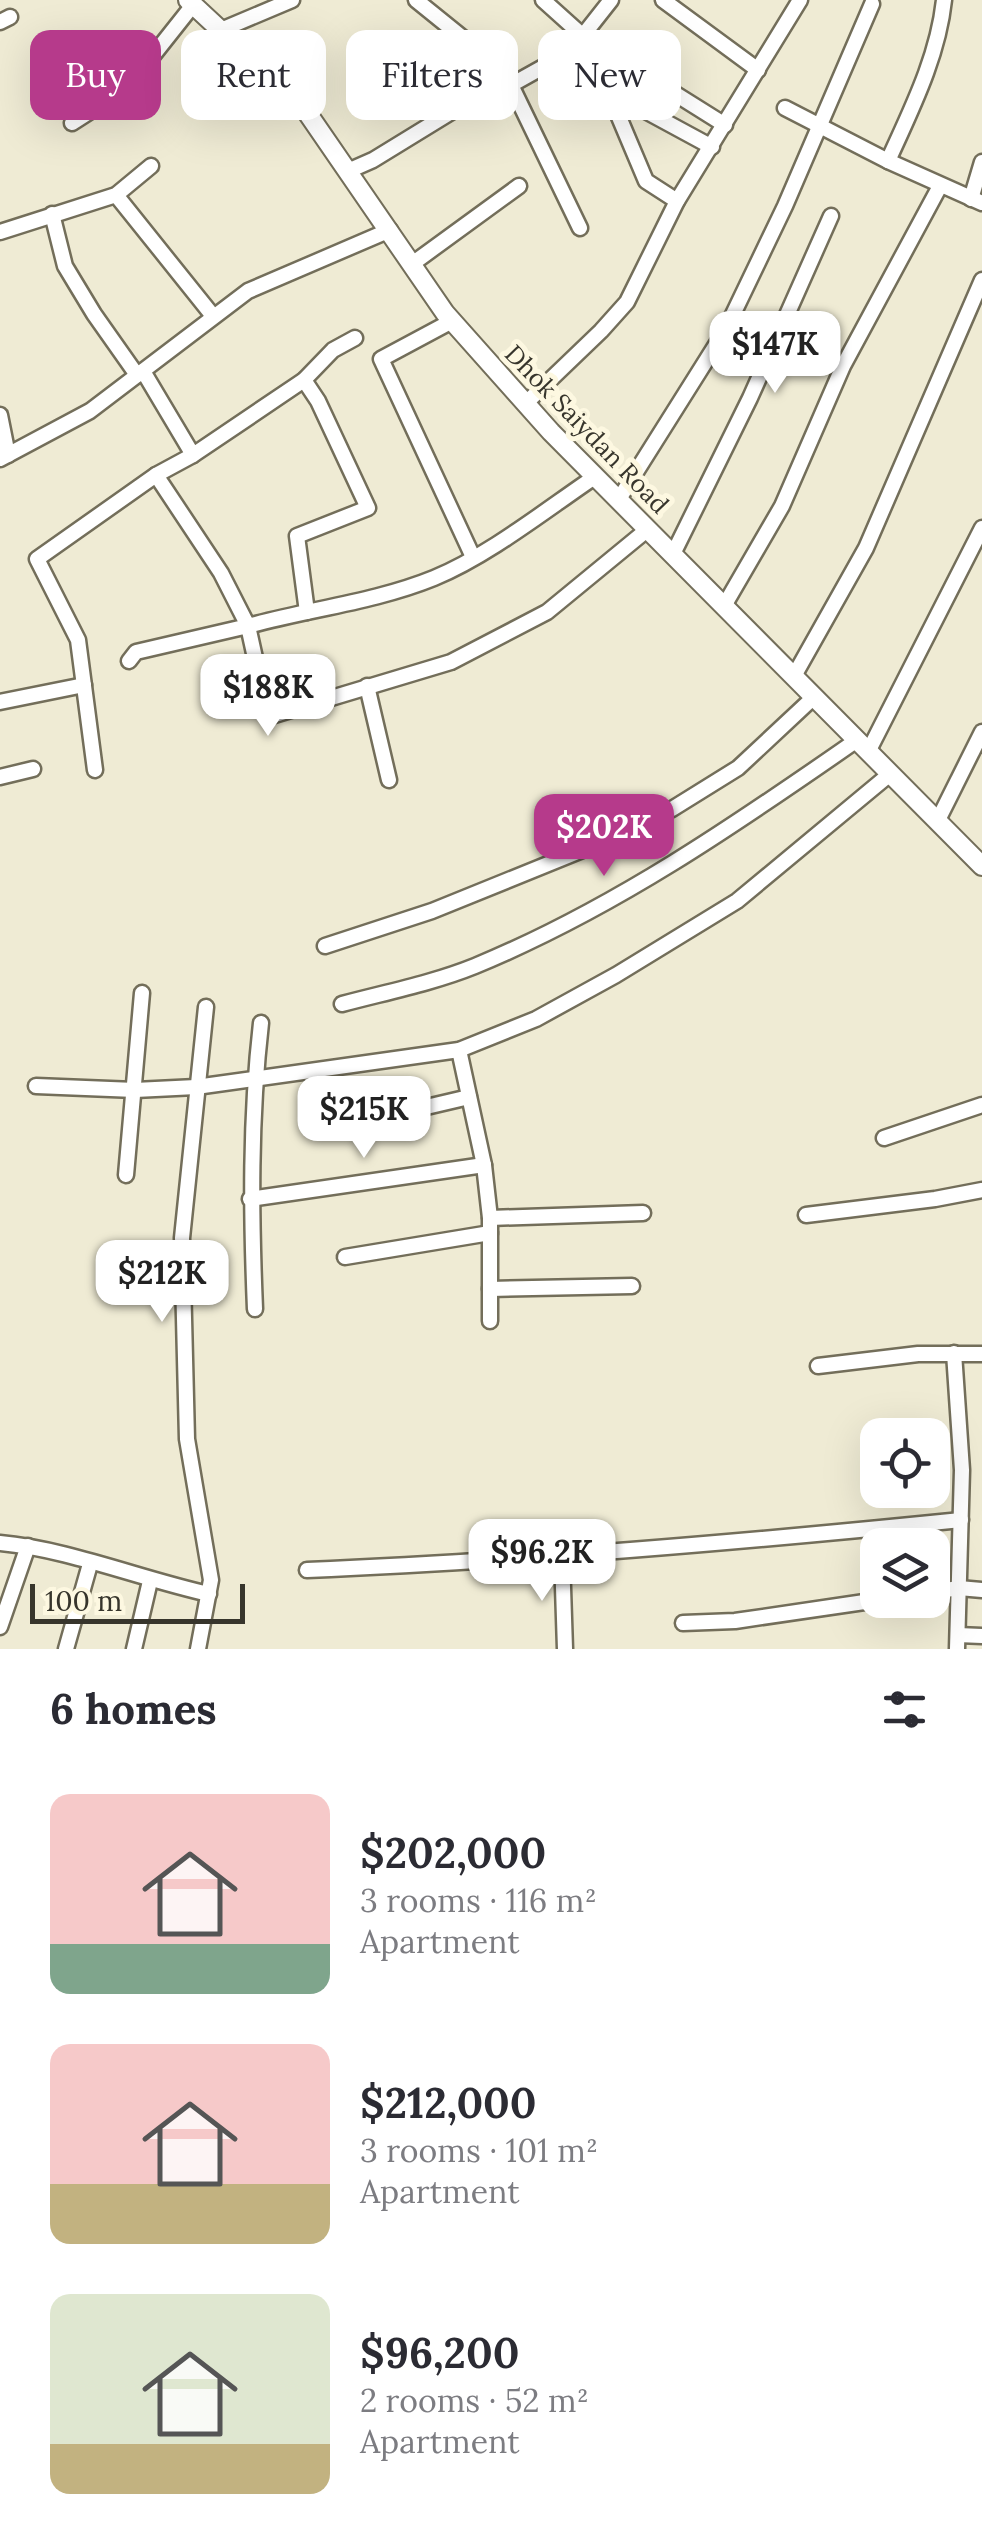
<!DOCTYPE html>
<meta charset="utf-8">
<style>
body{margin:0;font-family:Lora,serif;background:#f2f2f3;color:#2b2b33;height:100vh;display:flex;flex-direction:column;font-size:38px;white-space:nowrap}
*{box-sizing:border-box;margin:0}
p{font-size:32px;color:#7c7c81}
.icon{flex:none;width:55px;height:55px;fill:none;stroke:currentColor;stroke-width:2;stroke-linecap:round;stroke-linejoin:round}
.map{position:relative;height:1649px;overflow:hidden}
.drawer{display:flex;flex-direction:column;background:#fff;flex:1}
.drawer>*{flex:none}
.guide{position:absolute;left:30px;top:30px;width:922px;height:90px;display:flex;gap:20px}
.controls{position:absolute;left:860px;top:1418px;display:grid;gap:20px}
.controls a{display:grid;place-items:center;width:90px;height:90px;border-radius:20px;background:#fff;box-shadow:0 10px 40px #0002;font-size:50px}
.scale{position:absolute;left:30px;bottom:25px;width:215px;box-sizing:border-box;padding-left:10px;border:5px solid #37352c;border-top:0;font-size:28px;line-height:35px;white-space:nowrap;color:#37352c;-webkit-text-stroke:8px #fdf8e1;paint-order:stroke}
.price{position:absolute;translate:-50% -85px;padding:0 22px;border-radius:20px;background:#fff;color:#222;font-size:32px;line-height:65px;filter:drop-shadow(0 2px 5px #0008)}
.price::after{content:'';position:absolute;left:50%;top:60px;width:30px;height:22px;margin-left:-15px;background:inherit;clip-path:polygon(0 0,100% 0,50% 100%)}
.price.on{background:#b63a8b;color:#fff}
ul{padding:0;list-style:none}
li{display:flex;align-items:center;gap:30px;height:250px;padding:0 50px}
li span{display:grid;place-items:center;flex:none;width:280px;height:200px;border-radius:20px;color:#555}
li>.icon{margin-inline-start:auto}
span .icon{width:120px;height:120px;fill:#fffc;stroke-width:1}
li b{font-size:42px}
h2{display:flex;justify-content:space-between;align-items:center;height:120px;padding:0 50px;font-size:42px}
.tag{padding:0 35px;border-radius:20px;background:#fff;box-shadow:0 10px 40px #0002;font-size:35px;line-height:90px}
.tag.on{background:#b63a8b;color:#fff}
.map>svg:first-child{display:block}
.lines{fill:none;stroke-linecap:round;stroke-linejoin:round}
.street-casing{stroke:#736e5a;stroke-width:19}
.secondary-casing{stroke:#736e5a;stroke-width:22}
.street{stroke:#fff;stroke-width:14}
.secondary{stroke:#fff;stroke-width:18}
.labels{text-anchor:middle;stroke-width:10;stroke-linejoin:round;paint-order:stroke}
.street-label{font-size:25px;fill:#37352c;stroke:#fdf8e1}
</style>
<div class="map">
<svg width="982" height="1649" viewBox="0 0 982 1649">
<rect width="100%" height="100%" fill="#efebd4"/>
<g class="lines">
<defs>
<g id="street">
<polyline points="416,0 510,76 511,85 580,228"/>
<polyline points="543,0 583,36 725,125"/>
<polyline points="663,0 758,70"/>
<polyline points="0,22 10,17"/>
<polyline points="221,30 292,0"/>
<polyline points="555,62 712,147"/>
<polyline points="608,91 646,181 677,201"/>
<polyline points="785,108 888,161 982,203"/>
<polyline points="72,123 128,87 193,5"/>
<path d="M888,161C911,110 938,57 944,0"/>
<polyline points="348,171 373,160 492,87 511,85 570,52 611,0"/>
<polyline points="116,195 213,316"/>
<polyline points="971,199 982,162"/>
<polyline points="52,214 65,266 94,314 137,375"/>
<polyline points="0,232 116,195 151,166"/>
<polyline points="412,264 519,186"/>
<polyline points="452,321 381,359 473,557"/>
<polyline points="143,371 193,455 304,380 333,350 355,338"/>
<polyline points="304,380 318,401 368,508 297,536 307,612"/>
<polyline points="526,403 601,331 627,302 677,201 800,0"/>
<polyline points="0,415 8,455"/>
<polyline points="0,459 90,411 248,291 390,230"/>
<path d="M156,475L221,573L248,626C309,609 375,602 434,578C488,556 547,509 596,476"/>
<polyline points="619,499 726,329 785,206 872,4"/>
<polyline points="673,554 750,398 831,216"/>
<polyline points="724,606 782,506 843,366 940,186"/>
<polyline points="129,661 136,652 248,626 268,717 451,662 547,612 648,529"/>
<polyline points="794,676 866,548 982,280"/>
<polyline points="367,686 389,780"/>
<polyline points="0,702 84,685"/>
<polyline points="868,752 982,528"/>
<polyline points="95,770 78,640 37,559 156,475 193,455"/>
<polyline points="0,777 33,769"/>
<polyline points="937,822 982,732"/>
<polyline points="325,946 432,911 617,836 672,809 738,768 814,697"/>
<path d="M342,1004C387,992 433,983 475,966C613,909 735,825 857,740"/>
<polyline points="459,1050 484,1165 490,1218 490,1321"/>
<polyline points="36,1086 135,1090 196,1087 459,1050 536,1019 616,975 737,901 890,774"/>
<polyline points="341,1127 469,1097"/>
<polyline points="884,1138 982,1105"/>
<polyline points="126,1175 142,993"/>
<polyline points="250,1199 484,1165"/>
<polyline points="806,1215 935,1199 982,1190"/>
<polyline points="490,1218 643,1213"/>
<polyline points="345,1257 490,1233"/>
<polyline points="490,1289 632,1286"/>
<path d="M255,1309C251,1213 250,1119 261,1023"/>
<polyline points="954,1353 962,1470 957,1649"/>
<polyline points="818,1366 918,1354 982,1354"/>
<path d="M0,1543C68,1549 141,1579 209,1594"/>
<polyline points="562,1557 565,1649"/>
<path d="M307,1570C526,1561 743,1542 961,1520"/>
<polyline points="932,1592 959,1588 982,1590"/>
<polyline points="683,1623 735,1621 878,1600"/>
<polyline points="0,1627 28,1546"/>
<polyline points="958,1635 982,1636"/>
<polyline points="66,1649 90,1564"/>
<polyline points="134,1649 150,1581"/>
<polyline points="198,1649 211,1580 187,1439 182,1238 206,1007"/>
</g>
<polyline id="secondary" points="188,0 304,108 445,313 551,432 982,866"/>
</defs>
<use href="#street" class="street-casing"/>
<use href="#secondary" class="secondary-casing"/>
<use href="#street" class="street"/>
<use href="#secondary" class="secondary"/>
</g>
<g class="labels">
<g class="street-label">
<text transform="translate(587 429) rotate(46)" y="9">Dhok Saiydan Road</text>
</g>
</g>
</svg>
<div class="controls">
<a><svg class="icon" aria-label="locate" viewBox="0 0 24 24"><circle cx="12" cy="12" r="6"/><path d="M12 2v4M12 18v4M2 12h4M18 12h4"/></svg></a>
<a><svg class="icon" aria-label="layers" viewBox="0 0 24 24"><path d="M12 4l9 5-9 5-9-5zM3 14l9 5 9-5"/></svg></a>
</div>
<div class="scale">100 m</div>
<b class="price" style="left:775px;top:396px">$147K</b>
<b class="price" style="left:268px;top:739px">$188K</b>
<b class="price on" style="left:604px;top:879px">$202K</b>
<b class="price" style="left:364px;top:1161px">$215K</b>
<b class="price" style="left:162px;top:1325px">$212K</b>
<b class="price" style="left:542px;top:1604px">$96.2K</b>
<div class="guide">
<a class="tag on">Buy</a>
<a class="tag">Rent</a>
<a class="tag">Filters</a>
<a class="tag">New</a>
</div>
</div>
<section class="drawer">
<h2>6 homes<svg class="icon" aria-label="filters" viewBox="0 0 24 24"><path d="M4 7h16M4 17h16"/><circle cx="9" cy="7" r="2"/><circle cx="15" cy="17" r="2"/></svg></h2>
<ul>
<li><span style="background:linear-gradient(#f6c9c9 75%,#7fa58c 0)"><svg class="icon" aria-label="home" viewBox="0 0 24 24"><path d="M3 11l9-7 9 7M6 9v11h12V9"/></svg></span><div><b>$202,000</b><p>3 rooms · 116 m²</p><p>Apartment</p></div></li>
<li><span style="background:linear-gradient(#f6c9c9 70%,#c2b280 0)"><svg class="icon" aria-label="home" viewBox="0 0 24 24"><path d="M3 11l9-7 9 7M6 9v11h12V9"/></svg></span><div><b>$212,000</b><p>3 rooms · 101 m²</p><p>Apartment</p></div></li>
<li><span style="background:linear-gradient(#dfe7d0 75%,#c2b280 0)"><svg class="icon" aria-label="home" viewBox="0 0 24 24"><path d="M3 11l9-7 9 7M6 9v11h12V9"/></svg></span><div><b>$96,200</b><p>2 rooms · 52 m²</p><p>Apartment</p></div></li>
</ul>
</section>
